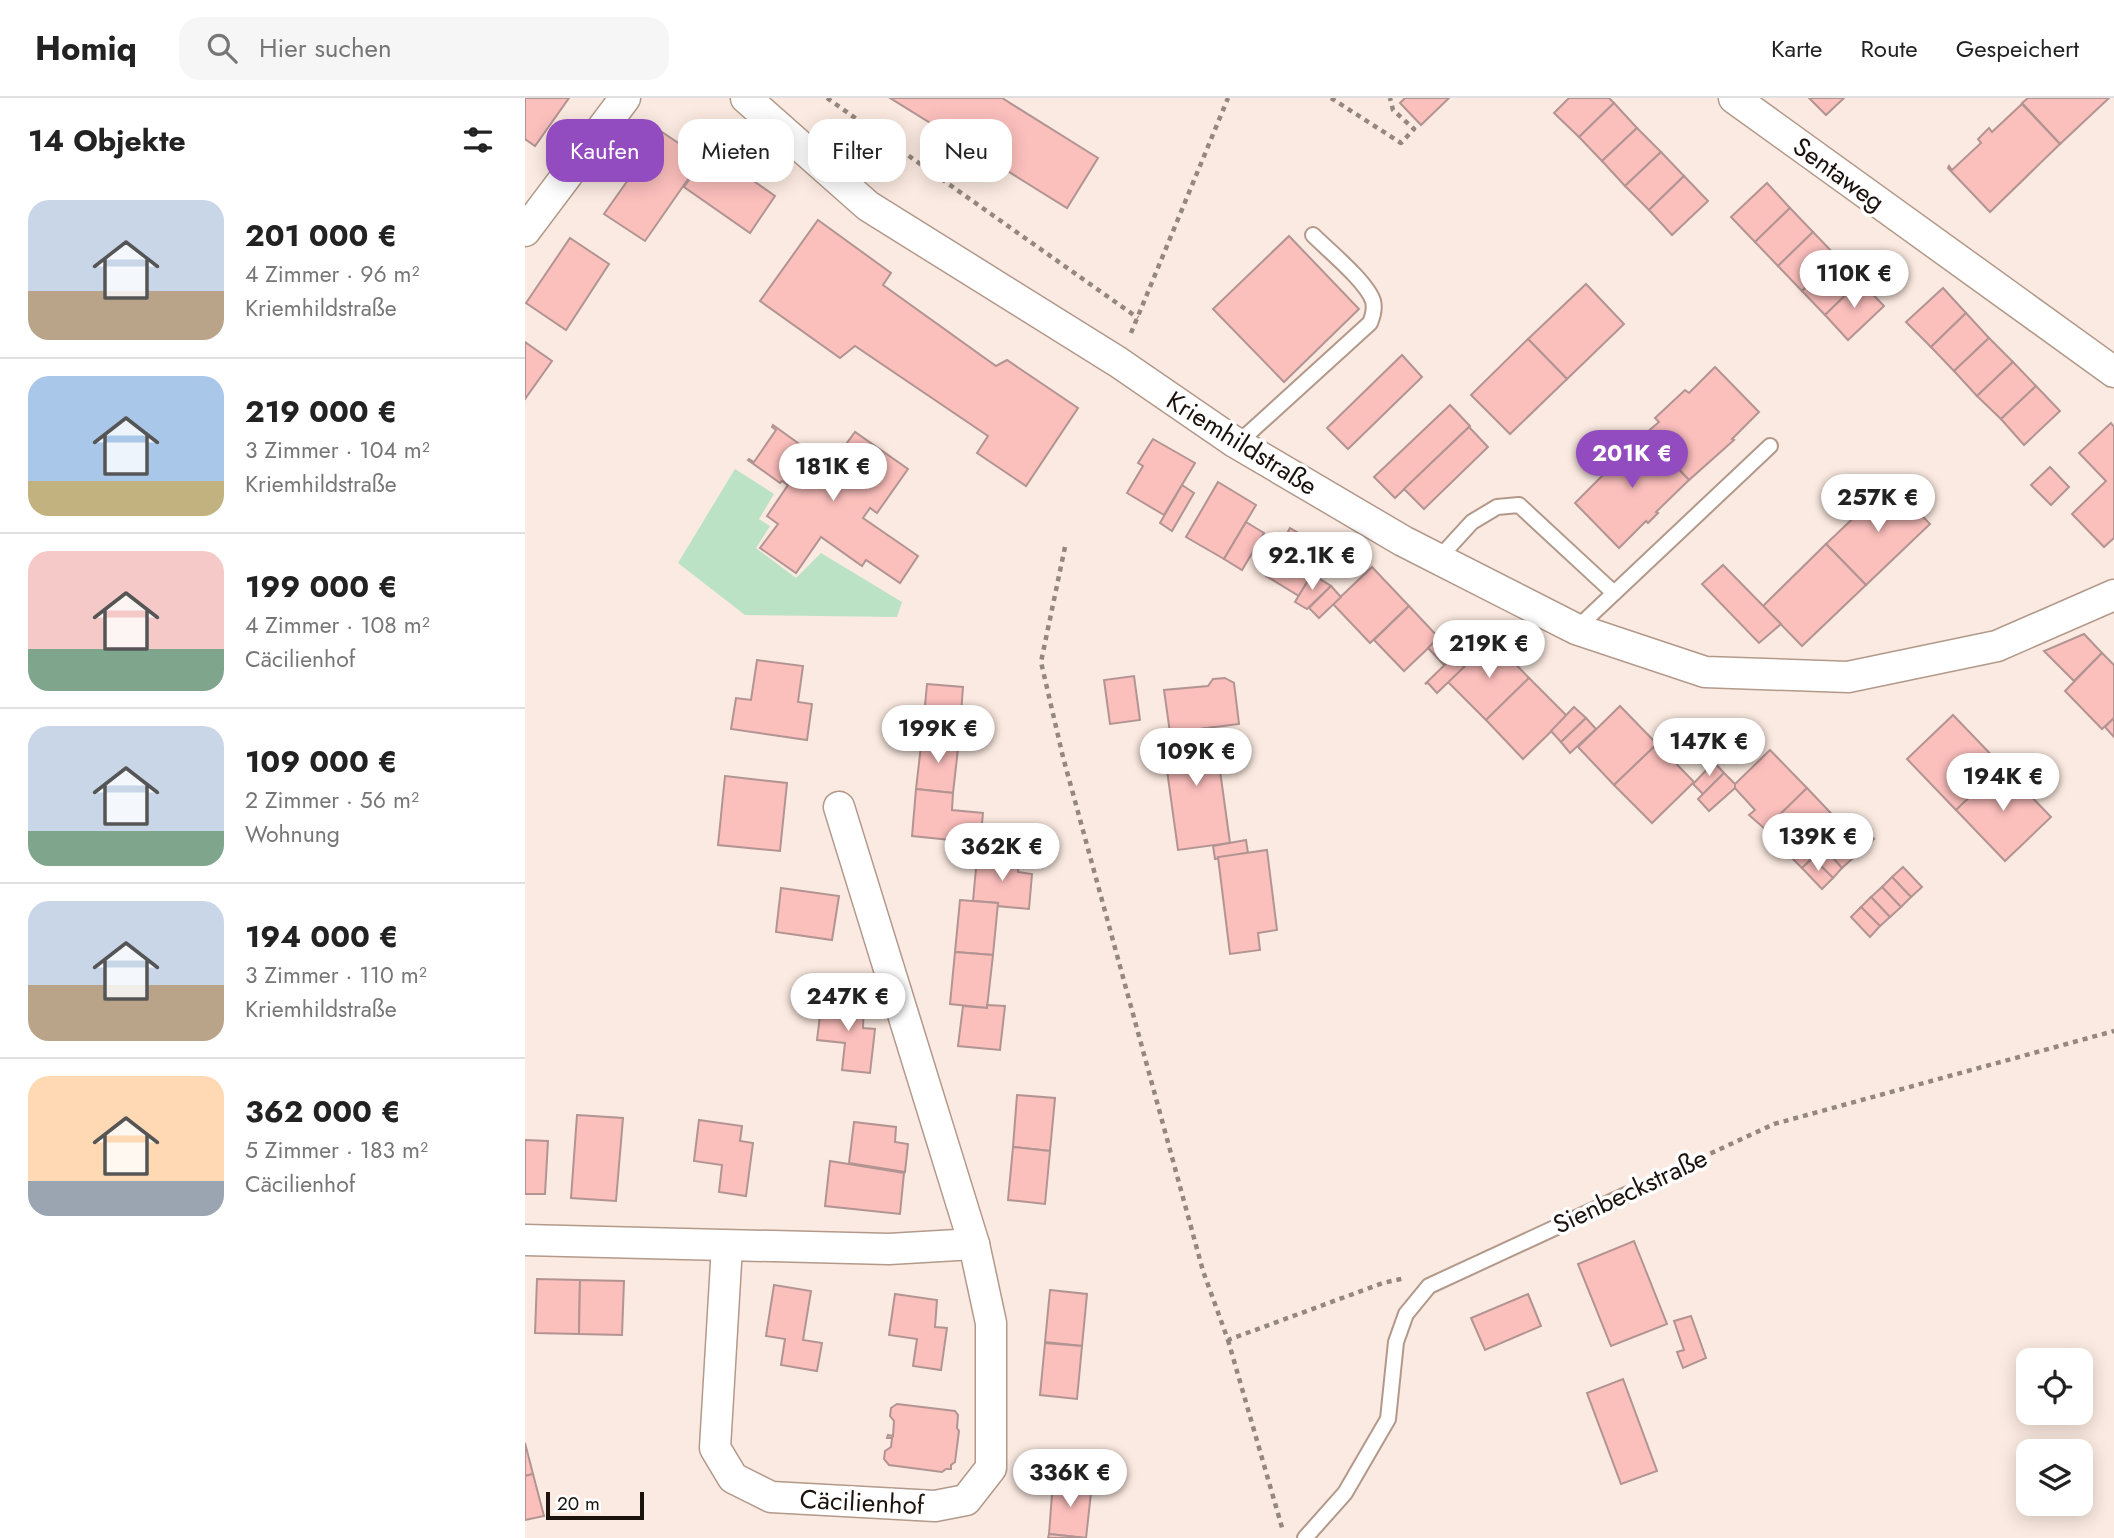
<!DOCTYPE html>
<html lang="de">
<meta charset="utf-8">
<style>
body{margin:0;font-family:Jost,sans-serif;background:#f6f6f6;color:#222;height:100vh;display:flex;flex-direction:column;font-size:26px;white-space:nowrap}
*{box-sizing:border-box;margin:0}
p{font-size:23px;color:#767676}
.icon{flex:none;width:38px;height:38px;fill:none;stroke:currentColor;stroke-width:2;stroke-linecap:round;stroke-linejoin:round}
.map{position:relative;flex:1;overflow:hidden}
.panel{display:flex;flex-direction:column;background:#fff;width:525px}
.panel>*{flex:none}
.hud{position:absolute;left:21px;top:21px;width:665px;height:63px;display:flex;gap:14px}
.buttons{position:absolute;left:1491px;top:1250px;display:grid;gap:14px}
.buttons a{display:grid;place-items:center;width:77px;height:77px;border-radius:14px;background:#fff;box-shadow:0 4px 18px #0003;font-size:35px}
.scale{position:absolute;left:21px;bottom:18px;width:98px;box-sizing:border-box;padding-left:7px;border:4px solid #1b120d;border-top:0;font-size:19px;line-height:24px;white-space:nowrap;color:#1b120d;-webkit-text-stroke:5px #fff;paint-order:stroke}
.price{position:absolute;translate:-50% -60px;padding:0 16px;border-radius:24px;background:#fff;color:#222;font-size:23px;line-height:46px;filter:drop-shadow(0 2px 4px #0008)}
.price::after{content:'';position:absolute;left:50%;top:42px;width:21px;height:16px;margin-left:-10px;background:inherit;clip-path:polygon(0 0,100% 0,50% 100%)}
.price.on{background:#934cc0;color:#fff}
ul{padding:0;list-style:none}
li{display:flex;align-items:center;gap:21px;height:175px;padding:0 28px}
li+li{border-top:2px solid #e0e0e0}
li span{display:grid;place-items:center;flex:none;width:196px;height:140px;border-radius:21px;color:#555}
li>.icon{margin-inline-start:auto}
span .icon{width:84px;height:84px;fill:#fffc;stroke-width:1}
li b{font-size:30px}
h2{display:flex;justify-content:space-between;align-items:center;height:84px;padding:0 28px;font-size:30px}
.pill{padding:0 24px;border-radius:21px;background:#fff;box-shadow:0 4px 18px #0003;font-size:24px;line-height:63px}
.pill.on{background:#934cc0;color:#fff}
header{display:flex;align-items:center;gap:42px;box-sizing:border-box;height:98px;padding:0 35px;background:#fff;border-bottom:2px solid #e0e0e0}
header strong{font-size:33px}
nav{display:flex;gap:38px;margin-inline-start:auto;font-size:24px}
.search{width:490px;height:63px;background:#f6f6f6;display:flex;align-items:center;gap:18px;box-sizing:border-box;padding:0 24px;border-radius:21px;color:#767676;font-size:26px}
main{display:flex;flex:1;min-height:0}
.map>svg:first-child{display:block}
.green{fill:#bbe2c5}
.building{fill:#fbbfbc;stroke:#b29492;stroke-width:2}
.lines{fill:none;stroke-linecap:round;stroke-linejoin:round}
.lane-casing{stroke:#b2998a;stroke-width:18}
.street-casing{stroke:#b2998a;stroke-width:33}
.path{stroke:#948780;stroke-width:4.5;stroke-dasharray:5 5;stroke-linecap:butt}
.lane{stroke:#fff;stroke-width:14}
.street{stroke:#fff;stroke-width:30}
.labels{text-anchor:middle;stroke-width:7;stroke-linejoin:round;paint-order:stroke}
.street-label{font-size:26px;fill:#1b120d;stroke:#fff}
</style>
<header>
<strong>Homiq</strong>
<div class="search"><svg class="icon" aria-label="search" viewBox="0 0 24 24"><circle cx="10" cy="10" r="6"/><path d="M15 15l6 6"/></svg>Hier suchen</div>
<nav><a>Karte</a><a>Route</a><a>Gespeichert</a></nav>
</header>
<main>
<section class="panel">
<h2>14 Objekte<svg class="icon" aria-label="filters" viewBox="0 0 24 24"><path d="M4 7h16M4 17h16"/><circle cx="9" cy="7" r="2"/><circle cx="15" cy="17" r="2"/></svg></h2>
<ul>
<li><span style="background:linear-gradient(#c9d6e8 65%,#b9a48a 0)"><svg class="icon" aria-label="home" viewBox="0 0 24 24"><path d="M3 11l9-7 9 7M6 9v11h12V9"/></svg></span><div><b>201 000 €</b><p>4 Zimmer · 96 m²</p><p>Kriemhildstraße</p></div></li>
<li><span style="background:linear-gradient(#a9c7e8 75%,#c2b280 0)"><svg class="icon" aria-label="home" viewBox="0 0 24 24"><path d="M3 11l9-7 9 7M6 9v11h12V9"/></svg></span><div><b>219 000 €</b><p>3 Zimmer · 104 m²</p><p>Kriemhildstraße</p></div></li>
<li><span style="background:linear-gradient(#f6c9c9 70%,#7fa58c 0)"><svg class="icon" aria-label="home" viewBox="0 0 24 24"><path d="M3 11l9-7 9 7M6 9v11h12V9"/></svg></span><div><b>199 000 €</b><p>4 Zimmer · 108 m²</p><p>Cäcilienhof</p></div></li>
<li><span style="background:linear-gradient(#c9d6e8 75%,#7fa58c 0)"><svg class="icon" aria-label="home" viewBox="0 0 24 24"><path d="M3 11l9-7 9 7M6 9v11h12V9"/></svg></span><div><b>109 000 €</b><p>2 Zimmer · 56 m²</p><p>Wohnung</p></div></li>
<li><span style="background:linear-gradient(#c9d6e8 60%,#b9a48a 0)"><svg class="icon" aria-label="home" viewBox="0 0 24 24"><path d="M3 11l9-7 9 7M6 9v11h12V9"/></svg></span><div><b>194 000 €</b><p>3 Zimmer · 110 m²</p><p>Kriemhildstraße</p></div></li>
<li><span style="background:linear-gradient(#ffd9b3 75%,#9aa5b1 0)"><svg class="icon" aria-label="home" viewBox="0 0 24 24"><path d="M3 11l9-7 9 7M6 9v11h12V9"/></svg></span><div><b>362 000 €</b><p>5 Zimmer · 183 m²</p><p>Cäcilienhof</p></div></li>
</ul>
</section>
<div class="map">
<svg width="1589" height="1440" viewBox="0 0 1589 1440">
<rect width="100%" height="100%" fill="#fbeae1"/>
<polygon class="green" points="210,371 249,396 234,421 245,428 231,450 271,480 296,455 377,504 372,519 220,517 153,465"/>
<g class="building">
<polygon points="0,0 44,0 10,48 0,41"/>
<polygon points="365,0 477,0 573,60 542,110"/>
<polygon points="880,0 924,0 896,27 875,5"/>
<polygon points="1084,0 1089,5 1054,39 1029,15 1044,0"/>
<polygon points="1284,0 1319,0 1301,17"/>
<polygon points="1503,0 1584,0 1535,46 1497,5"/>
<polygon points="1089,5 1112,30 1077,63 1054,39"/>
<polygon points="1497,6 1535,46 1465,114 1423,70 1424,68 1427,72 1456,45 1453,41 1464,30 1467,34"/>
<polygon points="1112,30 1136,54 1100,88 1077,63"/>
<polygon points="137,34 177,61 120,143 79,116"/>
<polygon points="185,52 250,98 225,135 159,89"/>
<polygon points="1136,54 1159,78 1124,112 1100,88"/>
<polygon points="1159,78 1183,103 1147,137 1124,112"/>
<polygon points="1242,85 1265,110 1230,144 1206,119"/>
<polygon points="1265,110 1288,134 1253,168 1230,144"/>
<polygon points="293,122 366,175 358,187 471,268 482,262 553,310 501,388 452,355 463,338 330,248 315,260 235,203"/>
<polygon points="1288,134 1312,159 1277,193 1253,168"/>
<polygon points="764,138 834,211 759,284 688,211"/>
<polygon points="45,140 84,166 41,232 1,205"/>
<polygon points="1312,159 1335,183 1300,217 1277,193"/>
<polygon points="1335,183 1359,208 1323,242 1300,217"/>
<polygon points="1061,186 1099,226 1042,281 1003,241"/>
<polygon points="1418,190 1441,215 1406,249 1381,224"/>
<polygon points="1441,215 1464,240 1429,273 1406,249"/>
<polygon points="1464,240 1488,264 1452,298 1429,273"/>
<polygon points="1003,241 1042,281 985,336 946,297"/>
<polygon points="0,244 27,263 0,301"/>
<polygon points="877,257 897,279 823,351 802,330"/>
<polygon points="1488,264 1511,288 1476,321 1452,298"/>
<polygon points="1190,269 1234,314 1207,341 1209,342 1164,382 1120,336 1134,324 1130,320 1160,292 1164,295"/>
<polygon points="1511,288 1535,313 1499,347 1476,321"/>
<polygon points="925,307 945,328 870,400 849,379"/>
<polygon points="1586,325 1589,329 1589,440 1579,449 1547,416 1581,383 1554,355"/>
<polygon points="248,327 305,368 330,334 383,371 352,415 345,410 338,420 393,458 375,485 341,462 337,468 296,439 271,475 235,450 253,426 242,418 263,387 257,383 255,385 223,362 224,361 229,364 251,332 247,329"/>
<polygon points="944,329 963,349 899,411 879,391"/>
<polygon points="1120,336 1164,382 1131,414 1133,415 1123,425 1121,423 1094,450 1050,405 1077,378 1074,375 1103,346 1107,350"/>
<polygon points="628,341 670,365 639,417 602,395 618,368 613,365"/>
<polygon points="1525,369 1544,389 1526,407 1506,387"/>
<polygon points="693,384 731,407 699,461 661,439"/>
<polygon points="1365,385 1405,426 1341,487 1301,446"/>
<polygon points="657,387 669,395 647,433 635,425"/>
<polygon points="721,424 739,435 717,472 699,461"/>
<polygon points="765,430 801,451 774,498 741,478 752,460 749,458 747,450 751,443 759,441"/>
<polygon points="1301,446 1341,487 1277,548 1238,508"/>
<polygon points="1198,467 1256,526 1234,545 1177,486"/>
<polygon points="847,469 884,508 845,545 808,506"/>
<polygon points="787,476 806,488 782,511 770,504"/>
<polygon points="806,488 816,499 794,520 784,510"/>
<polygon points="884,508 914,540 879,573 849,542"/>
<polygon points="926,526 944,544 919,567 903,550"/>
<polygon points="1559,536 1577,555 1549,583 1519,553"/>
<polygon points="967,542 1004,580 961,622 923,584"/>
<polygon points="932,555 930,559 939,569 912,595 903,585 900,586"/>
<polygon points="1577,555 1589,567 1589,620 1577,631 1540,593"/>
<polygon points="232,562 278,568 273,604 287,606 282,642 206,631 211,600 226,602"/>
<polygon points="609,578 615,622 585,626 579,582"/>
<polygon points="700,580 709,585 714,626 645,635 639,592 683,588 688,581"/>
<polygon points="1004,580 1042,618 998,661 961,622"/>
<polygon points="402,586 438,589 434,642 397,639"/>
<polygon points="1095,608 1132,646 1089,687 1053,649"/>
<polygon points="1049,609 1061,620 1036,644 1026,633"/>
<polygon points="1428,617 1477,668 1431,712 1382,661"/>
<polygon points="1061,620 1071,631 1045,655 1036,644"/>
<polygon points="1589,620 1589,639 1580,629"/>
<polygon points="689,629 705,745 653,752 637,636"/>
<polygon points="397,639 434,642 428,695 391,691"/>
<polygon points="1132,646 1169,684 1127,725 1089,687"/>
<polygon points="1245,652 1282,690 1240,731 1224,717 1230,712 1208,688"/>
<polygon points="1189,664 1199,675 1178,696 1168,686"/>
<polygon points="1477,668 1526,719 1480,763 1431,712"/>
<polygon points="1199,675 1210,686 1210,690 1184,713 1173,701"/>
<polygon points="200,678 262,685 255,753 193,747"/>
<polygon points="1282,690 1319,729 1277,770 1261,754 1266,750 1245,728 1241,732 1240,731"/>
<polygon points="391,691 428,695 427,712 458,715 455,745 387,738"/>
<polygon points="1329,718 1349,741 1339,750 1319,729"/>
<polygon points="1320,730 1339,750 1328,760 1310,740"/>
<polygon points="1308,739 1328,760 1317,770 1298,749"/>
<polygon points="721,742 723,755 690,761 688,748"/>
<polygon points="1298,749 1317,770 1308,780 1288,760"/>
<polygon points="742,752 752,832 733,835 735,852 705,856 693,759"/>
<polygon points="452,759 494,763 493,774 507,776 504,811 472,808 473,805 448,803"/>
<polygon points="1288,760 1308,780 1297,791 1277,770"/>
<polygon points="1378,769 1397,789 1386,799 1367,779"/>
<polygon points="1367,779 1386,799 1376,809 1357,789"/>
<polygon points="1357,789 1376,809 1365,819 1346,799"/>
<polygon points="256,790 314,798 307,842 251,834"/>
<polygon points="1346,799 1365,819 1355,828 1336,809"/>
<polygon points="435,802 473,805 468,857 430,854"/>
<polygon points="1336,809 1355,828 1345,839 1326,819"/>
<polygon points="430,854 468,857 462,910 425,906"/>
<polygon points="297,901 339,905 338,930 350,931 345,975 317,972 320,945 292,942"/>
<polygon points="462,907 480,908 475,952 433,948 438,908 462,910"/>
<polygon points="492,997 530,1000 525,1053 488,1049"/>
<polygon points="52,1017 98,1020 91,1103 46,1100"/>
<polygon points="174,1022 217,1028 215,1043 228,1045 221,1098 194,1094 197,1067 169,1063"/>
<polygon points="329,1024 371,1029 370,1044 383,1046 380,1074 324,1065"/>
<polygon points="0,1042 23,1043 20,1096 0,1096"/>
<polygon points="488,1049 525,1053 520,1106 483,1102"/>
<polygon points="305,1063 379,1075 375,1116 300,1108"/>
<polygon points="1109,1143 1142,1226 1086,1248 1053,1166"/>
<polygon points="12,1181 55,1182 54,1236 10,1235"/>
<polygon points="55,1182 99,1183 97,1237 54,1236"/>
<polygon points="249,1187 286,1193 278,1242 297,1245 292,1273 256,1267 260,1241 241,1238"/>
<polygon points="525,1192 562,1196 557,1248 520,1244"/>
<polygon points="370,1196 412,1202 410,1229 422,1230 416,1272 388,1268 392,1241 364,1237"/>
<polygon points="1003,1196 1016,1228 960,1252 946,1220"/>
<polygon points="1166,1218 1181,1260 1158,1270 1152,1254 1159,1252 1149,1223"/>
<polygon points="520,1245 557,1248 552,1301 515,1297"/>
<polygon points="1098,1281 1132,1373 1096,1386 1062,1295"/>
<polygon points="372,1306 430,1313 433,1317 432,1330 434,1333 430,1364 426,1367 426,1371 421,1371 417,1374 364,1367 359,1361 360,1353 366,1349 367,1340 362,1340 363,1337 368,1338 369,1323 365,1318 366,1310"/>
<polygon points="0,1345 8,1376 0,1378"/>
<polygon points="8,1376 19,1418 0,1422 0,1378"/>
<polygon points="528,1383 567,1386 561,1440 524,1436"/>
<polygon points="524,1436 561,1440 523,1440"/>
</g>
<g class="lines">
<defs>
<g id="lane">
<path d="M712,346L845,225C848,218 850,211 848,203C842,184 803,152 788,137"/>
<polyline points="913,461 947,424 972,409 994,407 1089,495"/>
<polyline points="1051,531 1245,348"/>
<polyline points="780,1440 820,1395 863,1321 871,1244 881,1216 904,1188 1103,1096"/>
</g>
<g id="street">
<polyline points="221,0 343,108 593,264 708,343 878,443 1051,531 1180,574 1323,579 1472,548 1589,497"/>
<polyline points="1209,0 1589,274"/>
<polyline points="0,133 100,0"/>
<polyline points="0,1142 364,1151 449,1146"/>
<polyline points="202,1148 190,1350 208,1380 246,1399 410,1408 441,1402 466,1370 466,1225 449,1146 314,709"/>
</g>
</defs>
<use href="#lane" class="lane-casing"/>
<use href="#street" class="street-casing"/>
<g class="path">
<polyline points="302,0 613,220"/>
<polyline points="806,0 876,45 889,31 868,12 865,0"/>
<polyline points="606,235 703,0"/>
<polyline points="540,449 516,564 538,659 678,1173 703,1242 858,1185 880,1180"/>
<polyline points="1122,1085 1249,1026 1589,933"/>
<polyline points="703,1242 758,1433"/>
</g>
<use href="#lane" class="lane"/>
<use href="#street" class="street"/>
</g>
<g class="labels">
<g class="street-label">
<text transform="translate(1314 76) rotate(36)" y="9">Sentaweg</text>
<text transform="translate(717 345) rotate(32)" y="9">Kriemhildstraße</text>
<text transform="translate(1105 1093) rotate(-25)" y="9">Sienbeckstraße</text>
<text transform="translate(337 1404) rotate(3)" y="9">Cäcilienhof</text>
</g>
</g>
</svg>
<div class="buttons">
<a><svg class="icon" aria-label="locate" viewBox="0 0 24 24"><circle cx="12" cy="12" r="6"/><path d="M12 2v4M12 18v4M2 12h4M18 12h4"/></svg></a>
<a><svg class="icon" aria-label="layers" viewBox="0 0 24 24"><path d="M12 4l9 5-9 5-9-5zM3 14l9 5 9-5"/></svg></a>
</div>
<div class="scale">20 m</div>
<b class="price" style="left:1329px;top:212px">110K €</b>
<b class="price on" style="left:1107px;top:392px">201K €</b>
<b class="price" style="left:308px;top:405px">181K €</b>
<b class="price" style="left:1353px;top:436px">257K €</b>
<b class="price" style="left:787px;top:494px">92.1K €</b>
<b class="price" style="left:964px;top:582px">219K €</b>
<b class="price" style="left:413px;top:667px">199K €</b>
<b class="price" style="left:1184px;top:680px">147K €</b>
<b class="price" style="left:671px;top:690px">109K €</b>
<b class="price" style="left:1478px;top:715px">194K €</b>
<b class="price" style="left:1293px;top:775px">139K €</b>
<b class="price" style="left:477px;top:785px">362K €</b>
<b class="price" style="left:323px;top:935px">247K €</b>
<b class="price" style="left:545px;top:1411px">336K €</b>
<div class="hud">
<a class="pill on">Kaufen</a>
<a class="pill">Mieten</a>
<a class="pill">Filter</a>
<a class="pill">Neu</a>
</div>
</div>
</main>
